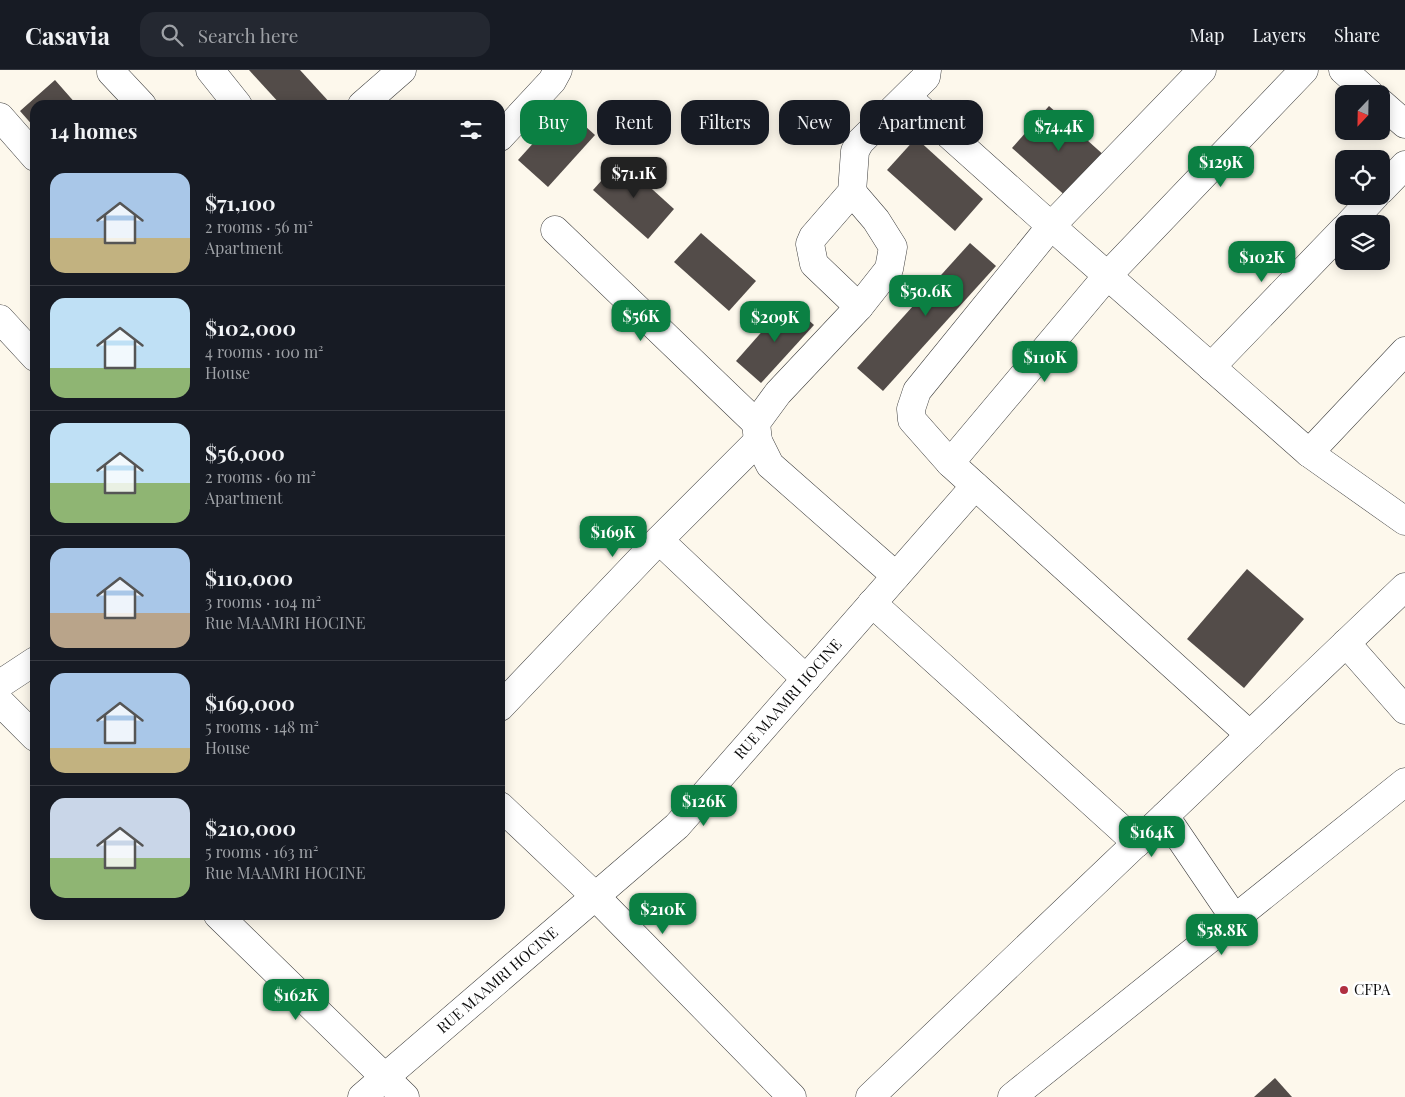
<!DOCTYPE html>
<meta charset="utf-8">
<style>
body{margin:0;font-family:"Playfair Display",serif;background:#242831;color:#f1f3f6;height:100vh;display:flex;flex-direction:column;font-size:19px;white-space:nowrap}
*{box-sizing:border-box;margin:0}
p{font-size:16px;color:#9ea1a6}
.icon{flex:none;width:28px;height:28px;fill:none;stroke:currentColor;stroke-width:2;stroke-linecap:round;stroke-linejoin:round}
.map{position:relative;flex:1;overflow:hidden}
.sheet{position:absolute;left:30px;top:30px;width:475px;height:820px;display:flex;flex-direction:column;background:#171b24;border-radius:15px;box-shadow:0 2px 12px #0003}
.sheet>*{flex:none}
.banner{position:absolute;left:520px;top:30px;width:475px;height:45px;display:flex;gap:10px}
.needle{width:32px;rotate:202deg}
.tools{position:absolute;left:1335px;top:15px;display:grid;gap:10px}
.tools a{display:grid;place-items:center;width:55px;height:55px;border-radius:10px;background:#171b24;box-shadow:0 2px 12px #0003;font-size:25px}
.price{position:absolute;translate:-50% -42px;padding:0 11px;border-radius:10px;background:#0b8043;color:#fff;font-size:16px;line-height:32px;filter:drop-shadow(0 1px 2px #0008)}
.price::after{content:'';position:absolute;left:50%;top:30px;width:15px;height:11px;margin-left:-8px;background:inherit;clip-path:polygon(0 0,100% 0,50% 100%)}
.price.selected{background:#222;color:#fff}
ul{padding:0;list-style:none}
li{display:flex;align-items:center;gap:15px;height:125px;padding:0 20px}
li+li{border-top:1px solid #363941}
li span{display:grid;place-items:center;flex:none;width:140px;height:100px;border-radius:15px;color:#555}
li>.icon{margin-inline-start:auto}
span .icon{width:60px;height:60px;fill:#fffc;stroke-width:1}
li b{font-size:21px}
h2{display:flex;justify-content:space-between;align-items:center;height:60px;padding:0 20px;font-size:21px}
.chip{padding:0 18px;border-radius:15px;background:#171b24;box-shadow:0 2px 12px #0003;font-size:18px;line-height:45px}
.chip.selected{background:#0b8043;color:#fff}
header{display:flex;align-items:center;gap:30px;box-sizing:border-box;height:70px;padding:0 25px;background:#171b24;border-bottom:1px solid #363941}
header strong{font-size:24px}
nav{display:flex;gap:28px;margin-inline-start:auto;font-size:18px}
.search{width:350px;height:45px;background:#242831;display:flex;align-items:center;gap:12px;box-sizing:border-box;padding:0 18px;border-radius:15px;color:#9ea1a6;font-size:19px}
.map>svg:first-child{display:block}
.building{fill:#534c49}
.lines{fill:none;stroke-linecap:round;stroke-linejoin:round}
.minor-casing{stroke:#3e3e3e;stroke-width:29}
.minor{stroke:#fff;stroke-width:28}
.poi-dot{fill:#b02f40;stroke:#fff;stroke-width:2}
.labels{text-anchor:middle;stroke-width:5;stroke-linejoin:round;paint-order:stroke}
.street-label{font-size:15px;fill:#0b0b0b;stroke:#fff}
.poi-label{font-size:15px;fill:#0b0b0b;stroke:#fff;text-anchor:start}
</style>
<header>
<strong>Casavia</strong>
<div class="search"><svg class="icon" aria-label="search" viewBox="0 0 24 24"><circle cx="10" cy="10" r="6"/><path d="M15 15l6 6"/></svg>Search here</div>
<nav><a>Map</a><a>Layers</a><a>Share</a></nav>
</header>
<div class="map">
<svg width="1405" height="1027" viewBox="0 0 1405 1027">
<rect width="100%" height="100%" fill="#fdf8ec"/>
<g class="building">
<polygon points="249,0 300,0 332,35 281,35"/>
<polygon points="55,10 77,35 35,35 35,58 20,41"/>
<polygon points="1049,36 1106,87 1069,129 1012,78"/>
<polygon points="565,38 595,65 548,117 518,90"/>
<polygon points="916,68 983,129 955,161 887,100"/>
<polygon points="620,90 674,139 648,169 593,120"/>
<polygon points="701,163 756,211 729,241 674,192"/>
<polygon points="970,173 996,196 883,321 857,298"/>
<polygon points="788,232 814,255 761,313 736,291"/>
<polygon points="1247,499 1304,549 1244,618 1187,569"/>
<polygon points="1275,1008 1292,1027 1254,1027"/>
</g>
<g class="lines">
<defs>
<g id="minor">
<polyline points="210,0 238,35"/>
<polyline points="1202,0 1051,156 917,321 911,339 912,350 950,393 1250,665"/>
<polyline points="1343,0 1370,24"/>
<polyline points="111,2 142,35"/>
<polyline points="907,27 1051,156 1309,383 1405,451"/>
<polyline points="1381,33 1405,54"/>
<polyline points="362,35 402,0"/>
<polyline points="0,47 35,87"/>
<polyline points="500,67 552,11 558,0"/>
<polyline points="1381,120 1405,95"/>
<polyline points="852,122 876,150 893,177 889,199 859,237 778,323 756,353 758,371 770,395 896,506"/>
<polyline points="1349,154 1375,126"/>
<polyline points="555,160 756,353"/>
<polyline points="859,237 814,194 810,174 813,167 852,122 855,81 860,72 926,7 927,0"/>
<polyline points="0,249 35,287"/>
<polyline points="1211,297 1344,159"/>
<polyline points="1309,383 1405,281"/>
<polyline points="950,393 1107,206 1304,0"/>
<polyline points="659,470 806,609"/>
<polyline points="872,533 1137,773"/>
<polyline points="1346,573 1405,640"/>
<polyline points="0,614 35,591"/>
<polyline points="0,632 35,667"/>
<polyline points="500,637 659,470 758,371"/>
<polyline points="500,736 595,826 792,1027"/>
<polyline points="1165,746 1235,849"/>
<polyline points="218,845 405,1027"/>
<path id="s1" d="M362,1027L677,756L975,416"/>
<polyline points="870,1027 1405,517"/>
<polyline points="1012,1027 1405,712"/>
</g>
</defs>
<use href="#minor" class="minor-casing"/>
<use href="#minor" class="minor"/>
</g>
<circle class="poi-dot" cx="1344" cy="920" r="5"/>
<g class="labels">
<g class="street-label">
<text dy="5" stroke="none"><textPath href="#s1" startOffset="584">RUE MAAMRI HOCINE</textPath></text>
<text dy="5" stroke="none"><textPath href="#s1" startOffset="179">RUE MAAMRI HOCINE</textPath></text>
</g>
<g class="poi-label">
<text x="1354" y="925">CFPA</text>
</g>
</g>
</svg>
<div class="tools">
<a><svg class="needle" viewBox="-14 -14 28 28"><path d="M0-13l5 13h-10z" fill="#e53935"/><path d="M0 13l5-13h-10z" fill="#9ea1a6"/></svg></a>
<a><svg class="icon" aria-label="locate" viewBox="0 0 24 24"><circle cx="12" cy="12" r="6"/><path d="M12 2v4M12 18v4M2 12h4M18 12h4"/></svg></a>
<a><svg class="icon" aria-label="layers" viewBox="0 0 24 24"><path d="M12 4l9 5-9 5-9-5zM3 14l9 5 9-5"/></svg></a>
</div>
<b class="price" style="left:1059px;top:82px">$74.4K</b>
<b class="price" style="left:1221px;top:118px">$129K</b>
<b class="price selected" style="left:634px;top:129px">$71.1K</b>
<b class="price" style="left:1262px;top:213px">$102K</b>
<b class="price" style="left:926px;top:247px">$50.6K</b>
<b class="price" style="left:641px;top:272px">$56K</b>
<b class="price" style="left:775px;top:273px">$209K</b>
<b class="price" style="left:1045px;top:313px">$110K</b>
<b class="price" style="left:613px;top:488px">$169K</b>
<b class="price" style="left:704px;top:757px">$126K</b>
<b class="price" style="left:1152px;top:788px">$164K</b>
<b class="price" style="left:663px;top:865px">$210K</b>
<b class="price" style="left:1222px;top:886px">$58.8K</b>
<b class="price" style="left:296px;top:951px">$162K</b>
<div class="banner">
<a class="chip selected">Buy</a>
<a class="chip">Rent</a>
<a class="chip">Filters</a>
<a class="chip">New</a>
<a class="chip">Apartment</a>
</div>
<section class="sheet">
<h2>14 homes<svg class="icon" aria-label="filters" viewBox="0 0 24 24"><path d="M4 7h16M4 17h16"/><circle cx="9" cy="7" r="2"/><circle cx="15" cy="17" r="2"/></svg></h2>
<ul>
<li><span style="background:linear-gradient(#a9c7e8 65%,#c2b280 0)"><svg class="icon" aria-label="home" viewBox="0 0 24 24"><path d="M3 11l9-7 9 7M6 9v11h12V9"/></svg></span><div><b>$71,100</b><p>2 rooms · 56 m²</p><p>Apartment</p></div></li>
<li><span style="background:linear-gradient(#bfe0f5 70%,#8fb573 0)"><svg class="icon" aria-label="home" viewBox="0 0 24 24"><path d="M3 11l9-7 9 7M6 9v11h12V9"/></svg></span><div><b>$102,000</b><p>4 rooms · 100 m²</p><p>House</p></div></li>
<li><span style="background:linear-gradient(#bfe0f5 60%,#8fb573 0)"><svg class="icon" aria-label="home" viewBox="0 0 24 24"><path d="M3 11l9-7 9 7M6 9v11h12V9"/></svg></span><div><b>$56,000</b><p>2 rooms · 60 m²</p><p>Apartment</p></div></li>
<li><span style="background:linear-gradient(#a9c7e8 65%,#b9a48a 0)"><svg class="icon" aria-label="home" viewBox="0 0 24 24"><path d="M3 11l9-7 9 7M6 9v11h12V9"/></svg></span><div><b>$110,000</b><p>3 rooms · 104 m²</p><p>Rue MAAMRI HOCINE</p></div></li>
<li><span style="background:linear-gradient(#a9c7e8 75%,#c2b280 0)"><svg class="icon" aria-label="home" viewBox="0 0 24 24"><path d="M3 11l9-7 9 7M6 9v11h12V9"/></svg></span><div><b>$169,000</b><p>5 rooms · 148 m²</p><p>House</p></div></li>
<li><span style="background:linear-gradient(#c9d6e8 60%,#8fb573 0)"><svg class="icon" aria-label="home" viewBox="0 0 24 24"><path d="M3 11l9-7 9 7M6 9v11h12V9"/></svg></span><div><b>$210,000</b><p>5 rooms · 163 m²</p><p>Rue MAAMRI HOCINE</p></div></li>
</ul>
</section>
</div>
